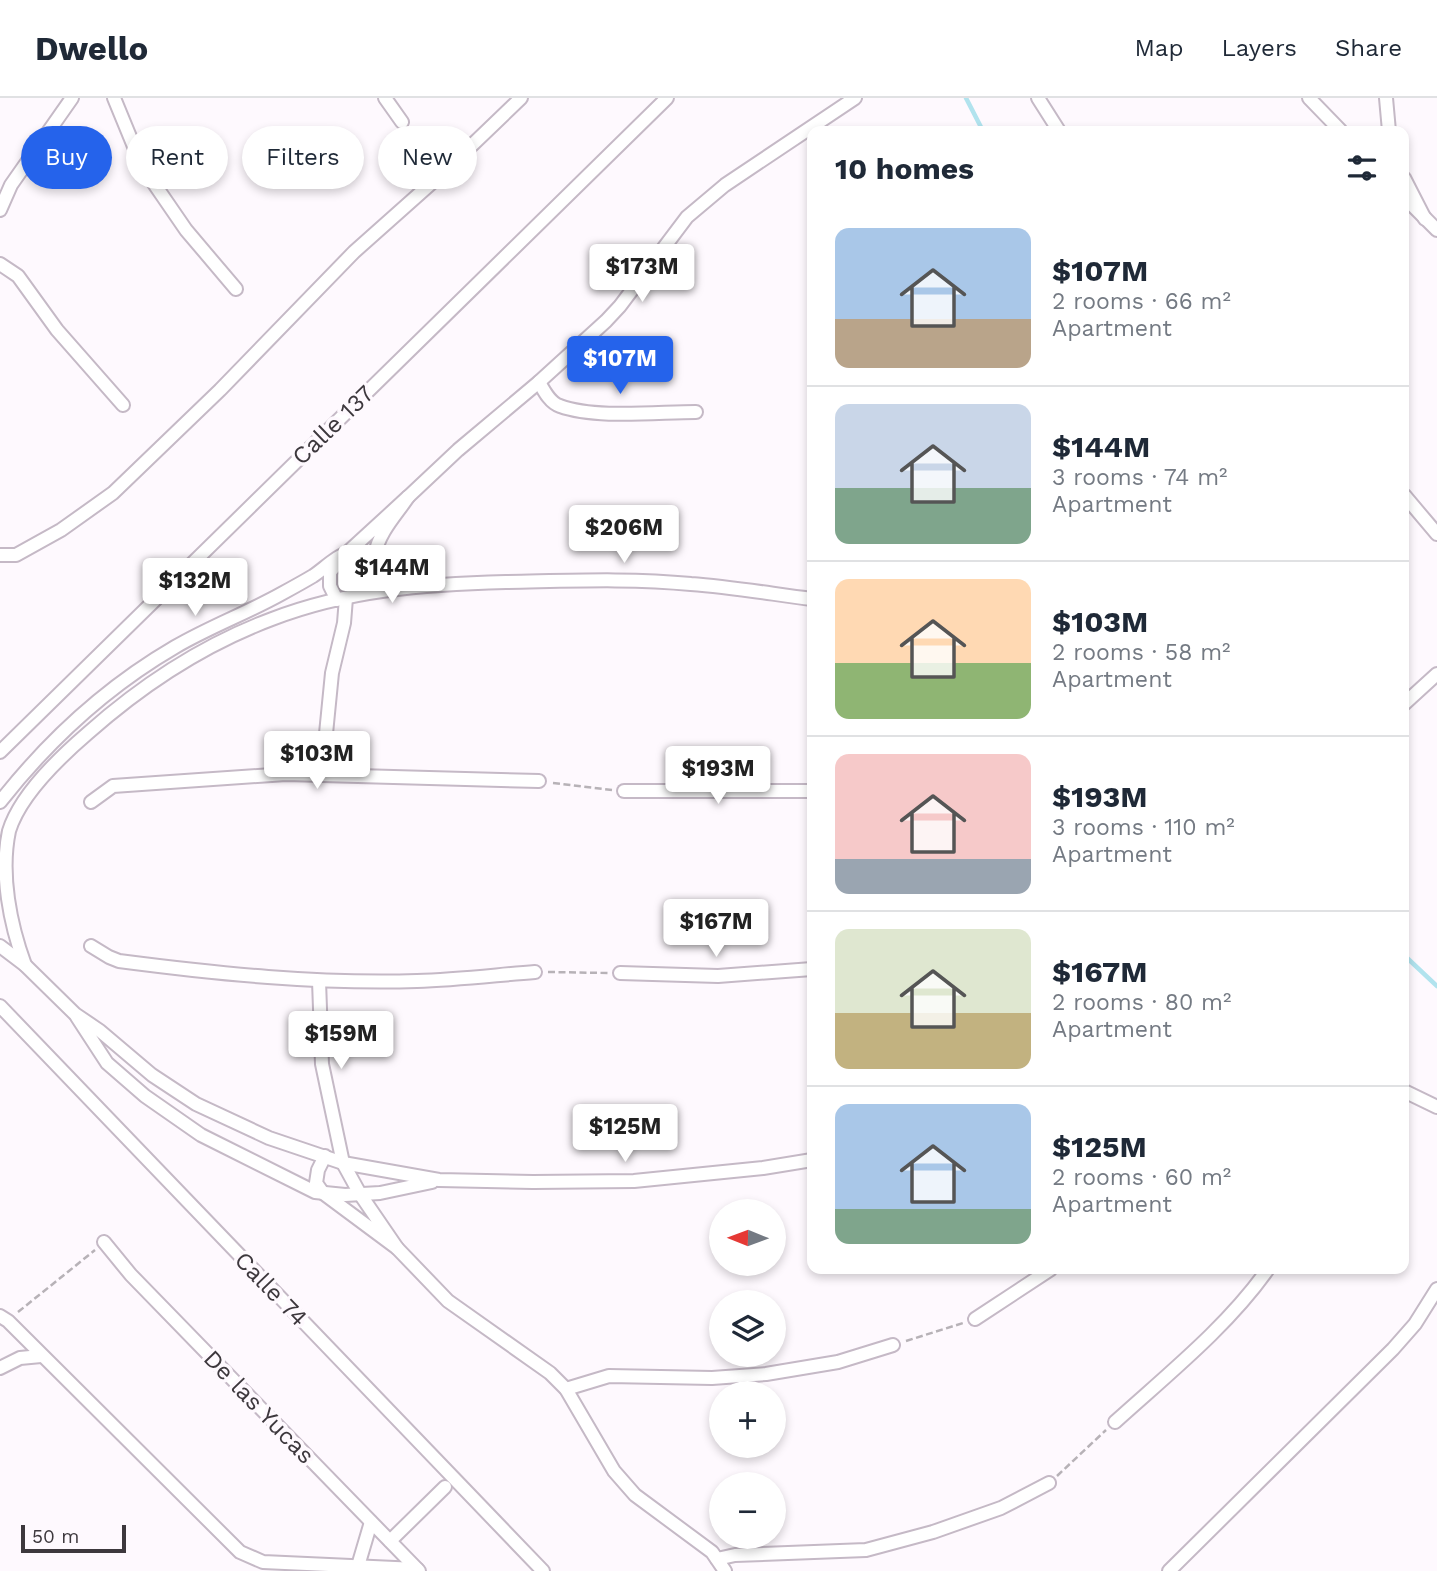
<!DOCTYPE html>
<meta charset="utf-8">
<style>
body{margin:0;font-family:"Work Sans",sans-serif;background:#f6f6f7;color:#1f2937;height:100vh;display:flex;flex-direction:column;font-size:26px;white-space:nowrap}
*{box-sizing:border-box;margin:0}
p{font-size:23px;color:#747a83}
.icon{flex:none;width:38px;height:38px;fill:none;stroke:currentColor;stroke-width:2;stroke-linecap:round;stroke-linejoin:round}
.map{position:relative;flex:1;overflow:hidden}
.sheet{position:absolute;left:807px;top:28px;width:602px;height:1148px;display:flex;flex-direction:column;background:#fff;border-radius:14px;box-shadow:0 4px 10px #0003}
.sheet>*{flex:none}
.top-card{position:absolute;left:21px;top:28px;width:665px;height:63px;display:flex;gap:14px}
.needle{width:46px;rotate:271deg}
.fabs{position:absolute;left:709px;top:1101px;display:grid;gap:14px}
.fabs a{display:grid;place-items:center;width:77px;height:77px;border-radius:50%;background:#fff;box-shadow:0 4px 10px #0003;font-size:35px}
.scale{position:absolute;left:21px;bottom:18px;width:105px;box-sizing:border-box;padding-left:7px;border:4px solid #3d383d;border-top:0;font-size:19px;line-height:24px;white-space:nowrap;color:#3d383d;-webkit-text-stroke:5px #fef9fe;paint-order:stroke}
.price{position:absolute;translate:-50% -60px;padding:0 16px;border-radius:7px;background:#fff;color:#222;font-size:23px;line-height:46px;filter:drop-shadow(0 2px 4px #0008)}
.price::after{content:'';position:absolute;left:50%;top:42px;width:21px;height:16px;margin-left:-10px;background:inherit;clip-path:polygon(0 0,100% 0,50% 100%)}
.price.selected{background:#2563eb;color:#fff}
ul{padding:0;list-style:none}
li{display:flex;align-items:center;gap:21px;height:175px;padding:0 28px}
li+li{border-top:2px solid #e0e1e3}
li span{display:grid;place-items:center;flex:none;width:196px;height:140px;border-radius:14px;color:#555}
li>.icon{margin-inline-start:auto}
span .icon{width:84px;height:84px;fill:#fffc;stroke-width:1}
li b{font-size:30px}
h2{display:flex;justify-content:space-between;align-items:center;height:84px;padding:0 28px;font-size:30px}
.pill{padding:0 24px;border-radius:32px;background:#fff;box-shadow:0 4px 10px #0003;font-size:24px;line-height:63px}
.pill.selected{background:#2563eb;color:#fff}
header{display:flex;align-items:center;gap:42px;box-sizing:border-box;height:98px;padding:0 35px;background:#fff;border-bottom:2px solid #e0e1e3}
header strong{font-size:33px}
nav{display:flex;gap:38px;margin-inline-start:auto;font-size:24px}
.map>svg:first-child{display:block}
.lines{fill:none;stroke-linecap:round;stroke-linejoin:round}
.stream{stroke:#b1e3ee;stroke-width:4.5}
.minor-casing{stroke:#c5b9c6;stroke-width:16}
.path{stroke:#b7b2b7;stroke-width:2.5;stroke-dasharray:7 3.5;stroke-linecap:butt}
.minor{stroke:#fff;stroke-width:12}
.labels{text-anchor:middle;stroke-width:7;stroke-linejoin:round;paint-order:stroke}
.street-label{font-size:24px;fill:#3d383d;stroke:#fef9fe}
</style>
<header>
<strong>Dwello</strong>
<nav><a>Map</a><a>Layers</a><a>Share</a></nav>
</header>
<div class="map">
<svg width="1437" height="1473" viewBox="0 0 1437 1473">
<rect width="100%" height="100%" fill="#fef9fe"/>
<g class="lines">
<g class="stream">
<polyline points="966,0 983,33"/>
<polyline points="1405,858 1437,888"/>
</g>
<defs>
<g id="minor">
<polyline points="114,0 142,68 186,132 236,191"/>
<polyline points="385,0 402,24"/>
<polyline points="1038,0 1059,33"/>
<polyline points="1309,0 1341,33"/>
<polyline points="1386,0 1389,33"/>
<polyline points="1404,80 1425,121"/>
<polyline points="1404,99 1437,132"/>
<polyline points="0,112 11,87 72,0"/>
<polyline points="0,166 18,178 57,232 123,307"/>
<path d="M539,284C544,293 550,305 560,308C595,321 658,314 696,314"/>
<polyline points="1404,397 1437,436"/>
<polyline points="408,399 458,352 539,284 606,223 620,208 687,119 725,87 855,0"/>
<polyline points="0,457 16,457 61,432 113,395 220,292 354,154 445,73 521,0"/>
<path d="M337,502L330,488V474L347,455L408,399C396,417 379,434 375,456C372,468 373,481 370,494"/>
<polyline points="1404,606 1437,576"/>
<polyline points="0,654 667,0"/>
<polyline points="322,676 332,575 344,525 346,500"/>
<polyline points="624,693 812,693"/>
<path d="M0,704C48,643 108,588 175,549C209,529 247,515 281,496C292,490 303,484 313,478C324,471 337,457 349,455C370,451 414,477 434,486"/>
<polyline points="91,704 113,688 286,676 539,683"/>
<polyline points="0,848 25,867 75,916 100,933 152,977 196,1006 269,1040 343,1065 439,1082 533,1084 634,1083 763,1070 812,1062"/>
<path d="M91,848L109,859L119,863C219,876 317,886 417,883C456,882 496,877 535,874"/>
<path d="M25,867C10,826 0,776 9,733C20,697 60,659 88,635C141,588 205,546 272,521C347,492 426,486 506,484C567,483 630,480 691,486C732,489 772,496 812,501"/>
<polyline points="620,875 718,878 812,871"/>
<polyline points="319,883 322,966 343,1065 360,1096 397,1150 323,1095 316,1085 318,1072 325,1058"/>
<polyline points="0,908 543,1473"/>
<polyline points="77,919 107,965 145,998 201,1037 315,1094 345,1097 380,1095 432,1084"/>
<polyline points="1404,993 1437,1009"/>
<polyline points="104,1144 131,1177 419,1473"/>
<polyline points="397,1150 448,1203 550,1275 566,1291 614,1373 635,1397 712,1454 725,1473"/>
<polyline points="0,1218 8,1223 240,1454 263,1464 417,1471"/>
<polyline points="975,1221 1051,1171"/>
<polyline points="0,1270 20,1260 41,1258"/>
<polyline points="566,1291 609,1278 712,1280 766,1276 838,1264 893,1247"/>
<path d="M1115,1324C1168,1276 1227,1229 1268,1171"/>
<polyline points="390,1443 445,1389"/>
<polyline points="717,1461 735,1457 866,1452 933,1434 1001,1410 1049,1385"/>
<polyline points="358,1468 371,1424"/>
<polyline points="1169,1473 1393,1251 1415,1226 1437,1191"/>
</g>
</defs>
<use href="#minor" class="minor-casing"/>
<g class="path">
<polyline points="553,685 612,692"/>
<polyline points="548,874 608,875"/>
<polyline points="18,1214 95,1152"/>
<polyline points="906,1243 963,1225"/>
<polyline points="1057,1378 1106,1332"/>
</g>
<use href="#minor" class="minor"/>
</g>
<g class="labels">
<g class="street-label">
<text transform="translate(333 327) rotate(-44)" y="8">Calle 137</text>
<text transform="translate(271 1191) rotate(46)" y="8">Calle 74</text>
<text transform="translate(259 1309) rotate(46)" y="8">De las Yucas</text>
</g>
</g>
</svg>
<div class="fabs">
<a><svg class="needle" viewBox="-14 -14 28 28"><path d="M0-13l5 13h-10z" fill="#e53935"/><path d="M0 13l5-13h-10z" fill="#747a83"/></svg></a>
<a><svg class="icon" aria-label="layers" viewBox="0 0 24 24"><path d="M12 4l9 5-9 5-9-5zM3 14l9 5 9-5"/></svg></a>
<a>+</a>
<a>−</a>
</div>
<div class="scale">50 m</div>
<b class="price" style="left:642px;top:206px">$173M</b>
<b class="price selected" style="left:620px;top:298px">$107M</b>
<b class="price" style="left:624px;top:467px">$206M</b>
<b class="price" style="left:392px;top:507px">$144M</b>
<b class="price" style="left:195px;top:520px">$132M</b>
<b class="price" style="left:317px;top:693px">$103M</b>
<b class="price" style="left:718px;top:708px">$193M</b>
<b class="price" style="left:716px;top:861px">$167M</b>
<b class="price" style="left:341px;top:973px">$159M</b>
<b class="price" style="left:625px;top:1066px">$125M</b>
<div class="top-card">
<a class="pill selected">Buy</a>
<a class="pill">Rent</a>
<a class="pill">Filters</a>
<a class="pill">New</a>
</div>
<section class="sheet">
<h2>10 homes<svg class="icon" aria-label="filters" viewBox="0 0 24 24"><path d="M4 7h16M4 17h16"/><circle cx="9" cy="7" r="2"/><circle cx="15" cy="17" r="2"/></svg></h2>
<ul>
<li><span style="background:linear-gradient(#a9c7e8 65%,#b9a48a 0)"><svg class="icon" aria-label="home" viewBox="0 0 24 24"><path d="M3 11l9-7 9 7M6 9v11h12V9"/></svg></span><div><b>$107M</b><p>2 rooms · 66 m²</p><p>Apartment</p></div></li>
<li><span style="background:linear-gradient(#c9d6e8 60%,#7fa58c 0)"><svg class="icon" aria-label="home" viewBox="0 0 24 24"><path d="M3 11l9-7 9 7M6 9v11h12V9"/></svg></span><div><b>$144M</b><p>3 rooms · 74 m²</p><p>Apartment</p></div></li>
<li><span style="background:linear-gradient(#ffd9b3 60%,#8fb573 0)"><svg class="icon" aria-label="home" viewBox="0 0 24 24"><path d="M3 11l9-7 9 7M6 9v11h12V9"/></svg></span><div><b>$103M</b><p>2 rooms · 58 m²</p><p>Apartment</p></div></li>
<li><span style="background:linear-gradient(#f6c9c9 75%,#9aa5b1 0)"><svg class="icon" aria-label="home" viewBox="0 0 24 24"><path d="M3 11l9-7 9 7M6 9v11h12V9"/></svg></span><div><b>$193M</b><p>3 rooms · 110 m²</p><p>Apartment</p></div></li>
<li><span style="background:linear-gradient(#dfe7d0 60%,#c2b280 0)"><svg class="icon" aria-label="home" viewBox="0 0 24 24"><path d="M3 11l9-7 9 7M6 9v11h12V9"/></svg></span><div><b>$167M</b><p>2 rooms · 80 m²</p><p>Apartment</p></div></li>
<li><span style="background:linear-gradient(#a9c7e8 75%,#7fa58c 0)"><svg class="icon" aria-label="home" viewBox="0 0 24 24"><path d="M3 11l9-7 9 7M6 9v11h12V9"/></svg></span><div><b>$125M</b><p>2 rooms · 60 m²</p><p>Apartment</p></div></li>
</ul>
</section>
</div>
